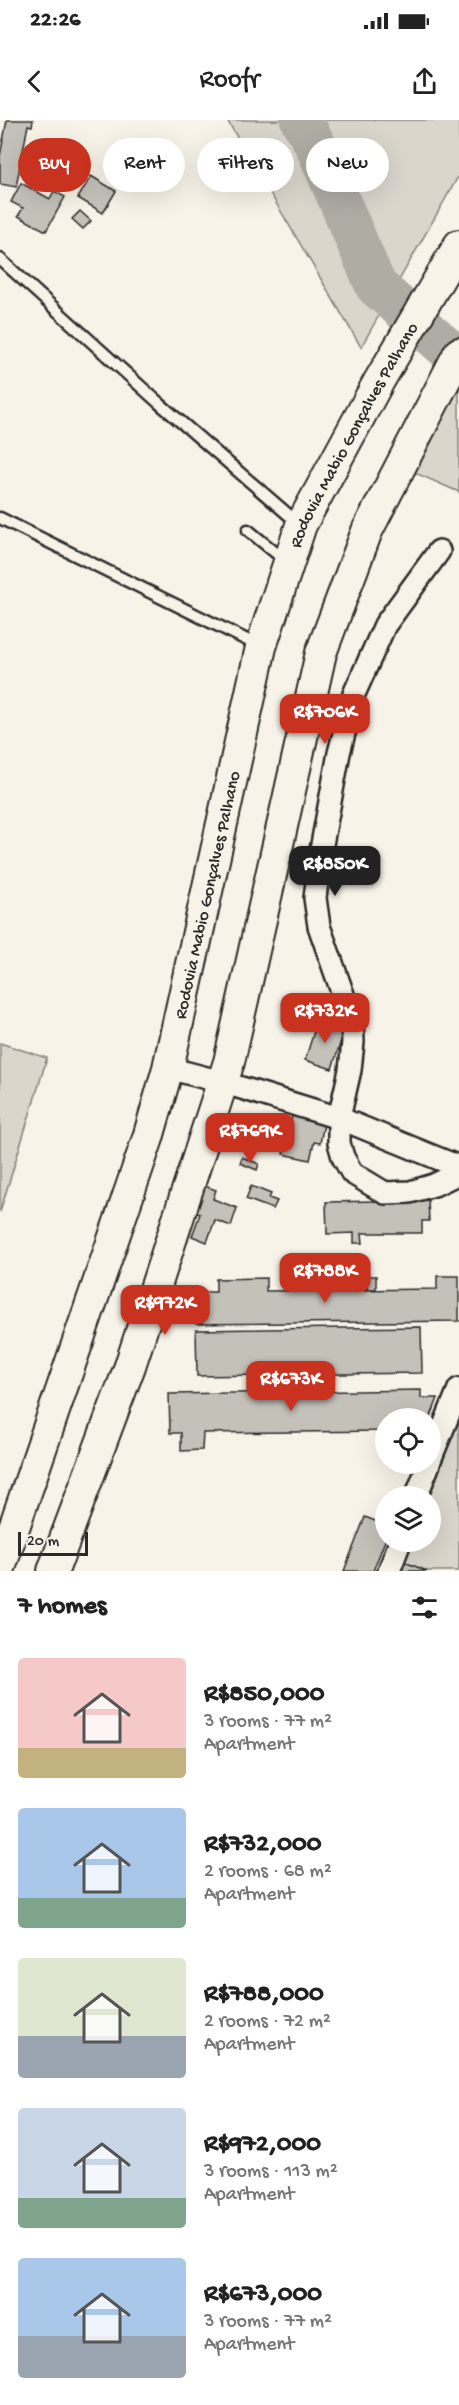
<!DOCTYPE html>
<meta charset="utf-8">
<style>
body{margin:0;font-family:"Gochi Hand",sans-serif;background:#f6f6f6;color:#222;height:100vh;display:flex;flex-direction:column;font-size:22px;white-space:nowrap}
*{box-sizing:border-box;margin:0}
p{font-size:20px;color:#767676}
.icon{flex:none;width:33px;height:33px;fill:none;stroke:currentColor;stroke-width:2;stroke-linecap:round;stroke-linejoin:round}
.map{position:relative;height:1451px;overflow:hidden}
.sheet{display:flex;flex-direction:column;background:#fff;flex:1}
.sheet>*{flex:none}
.top-card{position:absolute;left:18px;top:18px;width:423px;height:54px;display:flex;gap:12px}
.tools{position:absolute;left:375px;top:1288px;display:grid;gap:12px}
.tools a{display:grid;place-items:center;width:66px;height:66px;border-radius:50%;background:#fff;box-shadow:0 6px 24px #0002;font-size:30px}
.scale{position:absolute;left:18px;bottom:15px;width:70px;box-sizing:border-box;padding-left:6px;border:3px solid #2b2b2b;border-top:0;font-size:16px;line-height:21px;white-space:nowrap;color:#2b2b2b;-webkit-text-stroke:4px #f7f3e8;paint-order:stroke}
.price{position:absolute;translate:-50% -51px;padding:0 14px;border-radius:12px;background:#c8321e;color:#fff;font-size:20px;line-height:39px;filter:drop-shadow(0 2px 3px #0008)}
.price::after{content:'';position:absolute;left:50%;top:36px;width:18px;height:14px;margin-left:-9px;background:inherit;clip-path:polygon(0 0,100% 0,50% 100%)}
.price.selected{background:#222;color:#fff}
ul{padding:0;list-style:none}
li{display:flex;align-items:center;gap:18px;height:150px;padding:0 18px}
li span{display:grid;place-items:center;flex:none;width:168px;height:120px;border-radius:6px;color:#555}
li>.icon{margin-inline-start:auto}
span .icon{width:72px;height:72px;fill:#fffc;stroke-width:1}
li b{font-size:26px}
h2{display:flex;justify-content:space-between;align-items:center;height:72px;padding:0 18px;font-size:26px}
.chip{padding:0 21px;border-radius:27px;background:#fff;box-shadow:0 6px 24px #0002;font-size:21px;line-height:54px}
.chip.selected{background:#c8321e;color:#fff}
.status{display:flex;justify-content:space-between;align-items:center;height:42px;padding:0 30px;background:#fff;direction:ltr}
.status svg{height:16px;fill:currentColor}
header{display:flex;justify-content:space-between;align-items:center;height:78px;padding:0 18px;background:#fff;font-size:27px;font-weight:600}
.map>svg:first-child{display:block}
.green{fill:#dad6cc;stroke:#82807c;stroke-width:1.5}
.lines{fill:none;stroke-linecap:round;stroke-linejoin:round}
.river{stroke:#afaca4;stroke-width:42}
.building{fill:#c4c1b9;stroke:#2b2b2b;stroke-width:1.5}
.service-casing{stroke:#2b2b2b;stroke-width:15}
.minor-casing{stroke:#2b2b2b;stroke-width:26}
.secondary-casing{stroke:#2b2b2b;stroke-width:34}
.service{stroke:#f7f3e8;stroke-width:10}
.minor{stroke:#f7f3e8;stroke-width:21}
.secondary{stroke:#f7f3e8;stroke-width:30}
.labels{text-anchor:middle;stroke-width:6;stroke-linejoin:round;paint-order:stroke}
.street-label{font-size:18px;fill:#2b2b2b;stroke:#f7f3e8}
</style>
<div class="status"><b>22:26</b><svg viewBox="0 0 49 12"><path d="M0 12V9h3v3zM5 12V6h3v6zM10 12V3h3v9zM15 12V0h3v12zM26 1h20v11H26zM47 4h2v5h-2z"/></svg></div>
<header><svg class="icon" aria-label="back" viewBox="0 0 24 24"><path d="M15 5l-7 7 7 7"/></svg>Roofr<svg class="icon" aria-label="share" viewBox="0 0 24 24"><path d="M12 15V3M7 8l5-5 5 5M5 13v7h14v-7"/></svg></header>
<div class="map">
<svg width="459" height="1451" viewBox="0 0 459 1451">
<rect width="100%" height="100%" fill="#f7f3e8"/>
<filter id="ink" filterUnits="userSpaceOnUse"><feTurbulence type="fractalNoise" baseFrequency=".0167" numOctaves="2"/><feDisplacementMap in="SourceGraphic" scale="12" xChannelSelector="R" yChannelSelector="G"/><feConvolveMatrix kernelMatrix="1 2 1 2 8 2 1 2 1" color-interpolation-filters="sRGB"/></filter>
<g filter="url(#ink)">
<g class="green">
<polygon points="227,0 459,0 459,55 361,227"/>
<polygon points="459,268 459,372 413,352"/>
<polygon points="0,923 47,938 0,1092"/>
<polygon points="459,1289 459,1451 396,1451 405,1422 430,1422 430,1377 425,1377"/>
</g>
<g class="lines">
<polyline class="river" points="301,0 315,24 376,166 459,239"/>
</g>
<g class="building">
<polygon points="7,0 33,0 32,6 28,5 16,67 0,64 0,36"/>
<polygon points="91,56 116,71 103,93 78,78"/>
<polygon points="21,63 50,79 54,71 65,77 46,111 18,96 23,88 11,82"/>
<polygon points="80,91 91,101 83,109 72,99"/>
<polygon points="318,899 345,908 332,949 305,940"/>
<polygon points="293,992 325,999 320,1023 314,1022 310,1040 283,1034"/>
<polygon points="269,1009 279,1011 277,1023 267,1021"/>
<polygon points="242,1037 259,1044 257,1050 240,1043"/>
<polygon points="202,1065 216,1070 213,1079 237,1088 231,1106 215,1100 207,1122 192,1116 200,1094 192,1091"/>
<polygon points="251,1066 271,1074 269,1078 277,1081 273,1089 246,1079"/>
<polygon points="428,1080 429,1101 422,1101 422,1113 362,1113 363,1123 354,1123 354,1113 327,1114 326,1082"/>
<polygon points="366,1156 376,1156 376,1169 367,1169"/>
<polygon points="437,1156 459,1156 459,1201 196,1204 196,1172 216,1172 216,1159 266,1158 266,1171 437,1169"/>
<polygon points="421,1207 422,1253 197,1256 196,1210"/>
<polygon points="421,1270 421,1278 438,1278 430,1299 386,1299 386,1311 203,1313 202,1330 181,1331 181,1313 170,1313 169,1274"/>
<polygon points="365,1397 386,1405 386,1418 373,1451 344,1451"/>
<polygon points="402,1441 427,1451 398,1451"/>
</g>
<g class="lines">
<defs>
<g id="service">
<polyline points="0,139 159,283 298,403"/>
<polyline points="0,398 259,526"/>
<polyline points="248,410 287,442"/>
</g>
<g id="minor">
<polyline points="439,431 385,505 354,574 339,633 321,730 315,778 319,806 352,900 353,922 350,950 339,998 339,1023 343,1037 352,1053 385,1073 410,1072 434,1065 459,1053"/>
<polyline points="168,948 222,962 339,998 459,1047"/>
<polyline points="430,1340 459,1269"/>
<polyline points="416,1377 429,1344"/>
<polyline points="389,1451 400,1422"/>
</g>
<g id="secondary">
<path id="s1" d="M0,1448L148,1018L168,948L261,527L301,405L379,261L459,125"/>
<polyline points="53,1451 130,1246 229,942 321,533 367,411 459,233"/>
</g>
</defs>
<use href="#service" class="service-casing"/>
<use href="#minor" class="minor-casing"/>
<use href="#secondary" class="secondary-casing"/>
<use href="#service" class="service"/>
<use href="#minor" class="minor"/>
<use href="#secondary" class="secondary"/>
</g>
</g>
<g class="labels">
<g class="street-label">
<text dy="6" stroke="none"><textPath href="#s1" startOffset="1191">Rodovia Mabio Gonçalves Palhano</textPath></text>
<text dy="6" stroke="none"><textPath href="#s1" startOffset="705">Rodovia Mabio Gonçalves Palhano</textPath></text>
</g>
</g>
</svg>
<div class="tools">
<a><svg class="icon" aria-label="locate" viewBox="0 0 24 24"><circle cx="12" cy="12" r="6"/><path d="M12 2v4M12 18v4M2 12h4M18 12h4"/></svg></a>
<a><svg class="icon" aria-label="layers" viewBox="0 0 24 24"><path d="M12 4l9 5-9 5-9-5zM3 14l9 5 9-5"/></svg></a>
</div>
<div class="scale">20 m</div>
<b class="price" style="left:325px;top:625px">R$706K</b>
<b class="price selected" style="left:335px;top:777px">R$850K</b>
<b class="price" style="left:325px;top:924px">R$732K</b>
<b class="price" style="left:250px;top:1044px">R$769K</b>
<b class="price" style="left:325px;top:1184px">R$788K</b>
<b class="price" style="left:165px;top:1216px">R$972K</b>
<b class="price" style="left:291px;top:1292px">R$673K</b>
<div class="top-card">
<a class="chip selected">Buy</a>
<a class="chip">Rent</a>
<a class="chip">Filters</a>
<a class="chip">New</a>
</div>
</div>
<section class="sheet">
<h2>7 homes<svg class="icon" aria-label="filters" viewBox="0 0 24 24"><path d="M4 7h16M4 17h16"/><circle cx="9" cy="7" r="2"/><circle cx="15" cy="17" r="2"/></svg></h2>
<ul>
<li><span style="background:linear-gradient(#f6c9c9 75%,#c2b280 0)"><svg class="icon" aria-label="home" viewBox="0 0 24 24"><path d="M3 11l9-7 9 7M6 9v11h12V9"/></svg></span><div><b>R$850,000</b><p>3 rooms · 77 m²</p><p>Apartment</p></div></li>
<li><span style="background:linear-gradient(#a9c7e8 75%,#7fa58c 0)"><svg class="icon" aria-label="home" viewBox="0 0 24 24"><path d="M3 11l9-7 9 7M6 9v11h12V9"/></svg></span><div><b>R$732,000</b><p>2 rooms · 68 m²</p><p>Apartment</p></div></li>
<li><span style="background:linear-gradient(#dfe7d0 65%,#9aa5b1 0)"><svg class="icon" aria-label="home" viewBox="0 0 24 24"><path d="M3 11l9-7 9 7M6 9v11h12V9"/></svg></span><div><b>R$788,000</b><p>2 rooms · 72 m²</p><p>Apartment</p></div></li>
<li><span style="background:linear-gradient(#c9d6e8 75%,#7fa58c 0)"><svg class="icon" aria-label="home" viewBox="0 0 24 24"><path d="M3 11l9-7 9 7M6 9v11h12V9"/></svg></span><div><b>R$972,000</b><p>3 rooms · 113 m²</p><p>Apartment</p></div></li>
<li><span style="background:linear-gradient(#a9c7e8 65%,#9aa5b1 0)"><svg class="icon" aria-label="home" viewBox="0 0 24 24"><path d="M3 11l9-7 9 7M6 9v11h12V9"/></svg></span><div><b>R$673,000</b><p>3 rooms · 77 m²</p><p>Apartment</p></div></li>
</ul>
</section>
